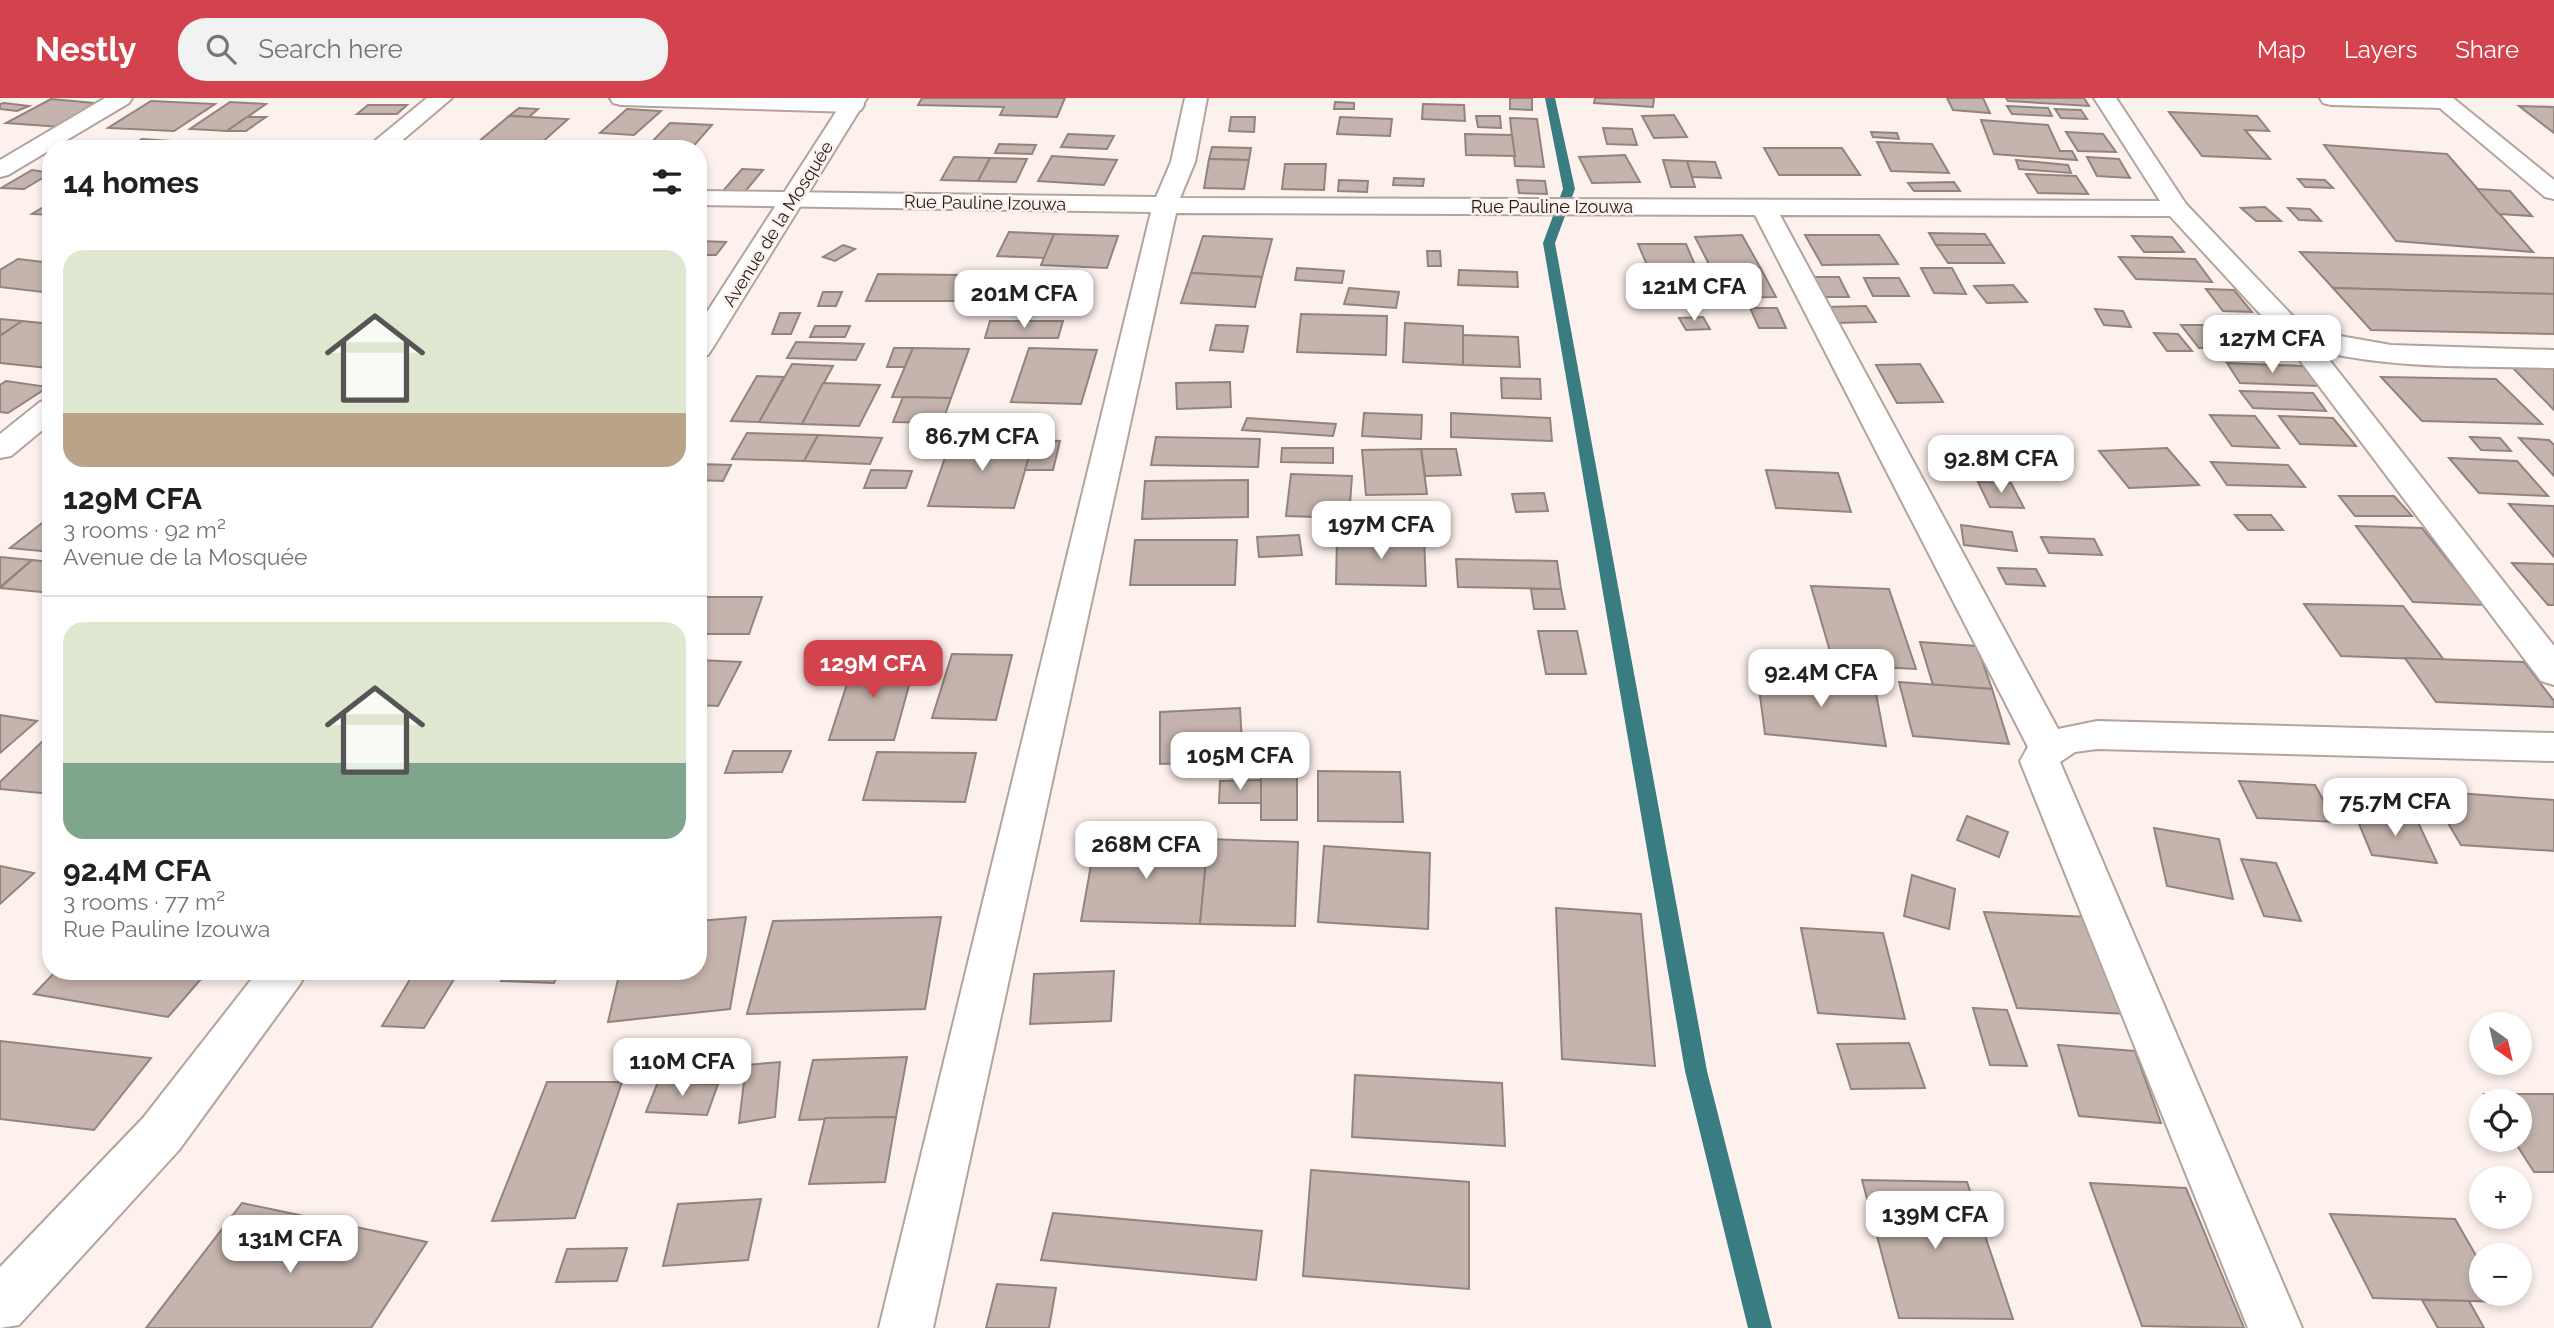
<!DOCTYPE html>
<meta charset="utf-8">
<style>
body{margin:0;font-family:Raleway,sans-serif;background:#f2f2f2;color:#202124;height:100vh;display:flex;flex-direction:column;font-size:26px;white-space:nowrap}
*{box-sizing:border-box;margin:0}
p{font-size:23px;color:#757577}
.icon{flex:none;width:38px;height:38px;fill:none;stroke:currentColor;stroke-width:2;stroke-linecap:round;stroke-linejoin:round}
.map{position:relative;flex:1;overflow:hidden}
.details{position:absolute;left:42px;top:42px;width:665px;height:840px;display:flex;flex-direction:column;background:#fff;border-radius:28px;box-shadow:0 4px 10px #0003}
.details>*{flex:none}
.needle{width:46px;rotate:146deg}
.fabs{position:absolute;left:2469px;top:914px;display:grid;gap:14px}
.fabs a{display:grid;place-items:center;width:63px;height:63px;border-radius:50%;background:#fff;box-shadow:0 4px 10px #0003;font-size:35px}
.price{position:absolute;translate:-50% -60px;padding:0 16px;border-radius:14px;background:#fff;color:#222;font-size:23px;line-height:46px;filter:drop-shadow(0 2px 4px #0008)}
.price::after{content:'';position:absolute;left:50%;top:42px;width:21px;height:16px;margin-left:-10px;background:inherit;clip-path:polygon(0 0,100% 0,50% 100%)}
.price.current{background:#d3434d;color:#fff}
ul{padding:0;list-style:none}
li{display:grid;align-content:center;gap:14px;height:371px;padding:0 21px}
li+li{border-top:2px solid #e0e0e0}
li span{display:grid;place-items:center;height:217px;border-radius:21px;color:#555}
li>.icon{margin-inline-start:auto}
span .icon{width:126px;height:126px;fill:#fffc;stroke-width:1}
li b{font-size:30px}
h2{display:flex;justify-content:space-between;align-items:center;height:84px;padding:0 21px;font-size:30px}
header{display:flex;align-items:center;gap:42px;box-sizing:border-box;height:98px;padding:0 35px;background:#d3434d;color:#fff}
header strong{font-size:33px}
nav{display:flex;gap:38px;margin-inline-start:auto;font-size:24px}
.search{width:490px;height:63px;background:#f2f2f2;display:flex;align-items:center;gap:18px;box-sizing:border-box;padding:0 24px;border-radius:28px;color:#757577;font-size:26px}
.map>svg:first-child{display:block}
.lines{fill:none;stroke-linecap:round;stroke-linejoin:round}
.stream{fill:#397c81;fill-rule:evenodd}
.building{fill:#c5b4ad;stroke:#94837c;stroke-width:2}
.minor-casing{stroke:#b4a39c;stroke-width:4}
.tertiary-casing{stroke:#b4a39c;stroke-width:4}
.minor{fill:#fff;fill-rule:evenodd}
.tertiary{fill:#fff;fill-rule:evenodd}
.labels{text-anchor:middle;stroke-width:5;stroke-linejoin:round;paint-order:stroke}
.far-street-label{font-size:18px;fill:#221c19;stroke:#fdf1ed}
</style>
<header>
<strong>Nestly</strong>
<div class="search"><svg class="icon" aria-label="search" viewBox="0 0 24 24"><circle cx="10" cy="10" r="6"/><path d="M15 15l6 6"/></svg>Search here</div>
<nav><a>Map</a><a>Layers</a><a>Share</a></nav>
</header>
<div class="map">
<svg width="2554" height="1230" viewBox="0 0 2554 1230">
<rect width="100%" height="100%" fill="#fdf1ed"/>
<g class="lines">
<polygon class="stream" points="1545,0 1555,0 1575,91 1555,145 1707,973 1772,1230 1748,1230 1685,973 1543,145 1563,91"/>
</g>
<g class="building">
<polygon points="922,0 1065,0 1057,19 1000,17 1004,9 918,7"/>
<polygon points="1510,0 1532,0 1532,12 1510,11"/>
<polygon points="1595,0 1654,0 1653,9 1594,5"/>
<polygon points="1947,0 1983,0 1990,15 1953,12"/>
<polygon points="2006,0 2084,0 2089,8 2008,3"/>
<polygon points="51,1 105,6 61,29 6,25"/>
<polygon points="151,3 215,6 174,33 108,30"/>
<polygon points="230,4 266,6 227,33 190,31"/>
<polygon points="1335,4 1354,5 1354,11 1334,11"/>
<polygon points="4,5 29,8 17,13 0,11 0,6"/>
<polygon points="1423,6 1464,7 1465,23 1422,21"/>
<polygon points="368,7 407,7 397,16 357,16"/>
<polygon points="2007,8 2048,10 2052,18 2012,16"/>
<polygon points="2519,8 2554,9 2554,35"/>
<polygon points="519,10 538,11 529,19 509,18"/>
<polygon points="627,11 661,13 634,37 600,35"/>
<polygon points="2055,11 2081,12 2087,21 2061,20"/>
<polygon points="2169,14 2257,18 2269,33 2245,32 2270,61 2202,58"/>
<polygon points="1674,17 1687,39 1654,40 1642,18"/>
<polygon points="509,18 529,19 568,21 538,48 477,45"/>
<polygon points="1476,18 1500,18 1501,30 1478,29"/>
<polygon points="247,19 266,19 246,33 227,33"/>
<polygon points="1231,19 1255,19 1254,34 1229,33"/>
<polygon points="1340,19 1392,21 1390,38 1337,36"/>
<polygon points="1510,20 1537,21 1544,69 1515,68"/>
<polygon points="1981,22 2048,27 2060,53 2072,53 2077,62 1994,56"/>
<polygon points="670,25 712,27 691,51 645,51"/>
<polygon points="1603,30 1632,31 1637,47 1607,46"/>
<polygon points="1871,34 1897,35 1899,41 1873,39"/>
<polygon points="2066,34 2103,36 2116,54 2078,53"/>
<polygon points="1068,36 1114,38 1107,51 1061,49"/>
<polygon points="1465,36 1512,37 1515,58 1466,57"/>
<polygon points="142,41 172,43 160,51 129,49"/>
<polygon points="1877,44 1932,46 1949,75 1891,73"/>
<polygon points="999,46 1036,47 1032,56 995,55"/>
<polygon points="2324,47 2447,56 2533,154 2396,143"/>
<polygon points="1212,49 1251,50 1249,62 1209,61"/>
<polygon points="1764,50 1842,50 1860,77 1779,77"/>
<polygon points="1625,57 1640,84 1592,85 1579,59"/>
<polygon points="1052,58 1117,62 1104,87 1038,83"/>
<polygon points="954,59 990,60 978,83 941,82"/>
<polygon points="2087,59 2119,61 2130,80 2097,78"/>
<polygon points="990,60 1027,61 1016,84 978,83"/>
<polygon points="1209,61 1249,62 1244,91 1204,90"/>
<polygon points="1663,62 1687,63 1695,89 1671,89"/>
<polygon points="2016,62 2068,67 2071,75 2019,71"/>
<polygon points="1687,63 1715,64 1721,80 1692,79"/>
<polygon points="1285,66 1326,66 1324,92 1282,91"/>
<polygon points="742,71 763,72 743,96 721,95"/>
<polygon points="32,72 51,75 24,91 1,90"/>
<polygon points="2026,76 2076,78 2088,96 2038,95"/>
<polygon points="1394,80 1424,81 1423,88 1393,87"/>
<polygon points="2298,81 2325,82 2333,90 2305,89"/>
<polygon points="1339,82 1368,83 1367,94 1338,93"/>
<polygon points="1517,82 1545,83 1547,96 1519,95"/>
<polygon points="1954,84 1960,93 1914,93 1908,85"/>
<polygon points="2477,91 2510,93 2532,118 2499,116"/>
<polygon points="47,107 51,107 51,117 32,116"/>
<polygon points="2265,109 2281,123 2256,123 2241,110"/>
<polygon points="2288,110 2310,111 2321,123 2299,122"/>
<polygon points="1009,134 1054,136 1045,160 997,158"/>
<polygon points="1929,135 1985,136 1992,147 1936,147"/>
<polygon points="1054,136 1118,138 1107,170 1041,167"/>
<polygon points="1742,137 1760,169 1711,170 1695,139"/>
<polygon points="1805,137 1879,137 1898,166 1822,167"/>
<polygon points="1203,138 1272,141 1262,179 1191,175"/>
<polygon points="2132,138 2172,139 2184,154 2144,154"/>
<polygon points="698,143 726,144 716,157 698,157"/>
<polygon points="1638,146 1686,146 1695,167 1647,167"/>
<polygon points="843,147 855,151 835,163 823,159"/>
<polygon points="1936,147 1992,147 2004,165 1948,165"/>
<polygon points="1427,153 1440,153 1441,168 1428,168"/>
<polygon points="2300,154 2554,160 2554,196 2333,190"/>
<polygon points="2119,159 2195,161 2212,184 2136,181"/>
<polygon points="18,161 51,165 51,195 0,189 0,172"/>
<polygon points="1760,169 1776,199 1727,200 1711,170"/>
<polygon points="1297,170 1344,173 1342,185 1295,182"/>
<polygon points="1921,170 1952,170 1966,196 1934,195"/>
<polygon points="1459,172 1517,174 1518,189 1458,187"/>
<polygon points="1191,175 1262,179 1255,209 1181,205"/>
<polygon points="878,176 964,177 955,203 866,203"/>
<polygon points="1808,179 1839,179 1849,199 1819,199"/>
<polygon points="1864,180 1899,180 1909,198 1873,198"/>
<polygon points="2013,187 2027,204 1987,205 1974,188"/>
<polygon points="1349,190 1399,194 1396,210 1344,206"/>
<polygon points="2333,190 2554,196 2554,236 2371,232"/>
<polygon points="2206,191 2234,192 2252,214 2223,213"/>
<polygon points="990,193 1033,193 1029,210 986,210"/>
<polygon points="823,194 842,194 836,208 818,208"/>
<polygon points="1866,208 1876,224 1834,225 1825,209"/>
<polygon points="1750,210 1777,210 1786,230 1759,230"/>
<polygon points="2095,211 2123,213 2131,229 2104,227"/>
<polygon points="780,215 800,215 791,236 772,236"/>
<polygon points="1301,216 1387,218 1386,257 1297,254"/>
<polygon points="1703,219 1710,231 1686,232 1679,220"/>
<polygon points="0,221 22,223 0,238"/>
<polygon points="22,223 51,226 51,268 48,270 0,265 0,238"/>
<polygon points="990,223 1063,223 1058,240 985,240"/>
<polygon points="1405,225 1463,228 1463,267 1403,264"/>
<polygon points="1216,227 1248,228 1243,254 1210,252"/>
<polygon points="2181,227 2211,227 2230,250 2199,250"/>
<polygon points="2211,227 2257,228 2284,259 2237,258"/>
<polygon points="815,228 850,228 845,239 810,239"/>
<polygon points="2154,235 2178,236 2192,253 2167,253"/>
<polygon points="1463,237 1518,239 1520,269 1463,267"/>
<polygon points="796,244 864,246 856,262 787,260"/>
<polygon points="894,250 913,250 905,269 887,269"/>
<polygon points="913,250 969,251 951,300 892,299"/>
<polygon points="1029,250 1097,252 1081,306 1011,304"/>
<polygon points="2227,265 2303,268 2319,288 2240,285"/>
<polygon points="792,266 833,268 802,326 759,324"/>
<polygon points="1920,266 1943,304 1897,305 1876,267"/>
<polygon points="2510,267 2554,268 2554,312"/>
<polygon points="757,278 784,279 759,324 731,323"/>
<polygon points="2381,279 2496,281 2542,326 2422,323"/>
<polygon points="1501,280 1540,281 1541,301 1502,300"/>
<polygon points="6,283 48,289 8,315 0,314 0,287"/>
<polygon points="1230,284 1231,309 1177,311 1176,285"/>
<polygon points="823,285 880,287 859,328 802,326"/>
<polygon points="2240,293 2313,295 2326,313 2253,310"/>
<polygon points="903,299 951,300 942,325 893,324"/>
<polygon points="1364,315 1422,317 1421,341 1362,338"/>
<polygon points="1451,315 1550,320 1552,343 1451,339"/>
<polygon points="2210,317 2255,318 2279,350 2232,348"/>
<polygon points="2279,318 2333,320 2356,348 2300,346"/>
<polygon points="1247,320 1336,326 1333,338 1242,332"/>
<polygon points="747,335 818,337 804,363 732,361"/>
<polygon points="818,337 882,340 870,366 804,363"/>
<polygon points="1156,339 1260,341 1258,369 1151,367"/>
<polygon points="2470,339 2500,340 2511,353 2481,352"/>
<polygon points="952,340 1034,342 1014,410 928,408"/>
<polygon points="2519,340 2549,342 2554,347 2554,378"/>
<polygon points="1034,342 1060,343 1053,372 1025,372"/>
<polygon points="1282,350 1333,350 1333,365 1281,364"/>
<polygon points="2167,350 2199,387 2129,390 2099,353"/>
<polygon points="1421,351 1456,351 1461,377 1425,378"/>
<polygon points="1421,351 1427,396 1366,397 1362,352"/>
<polygon points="2449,360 2517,363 2548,398 2479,395"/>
<polygon points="2211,364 2288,367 2305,389 2227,387"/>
<polygon points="698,366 731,367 723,383 698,382"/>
<polygon points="871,372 912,373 906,390 864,390"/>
<polygon points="1766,372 1838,375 1851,414 1776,410"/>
<polygon points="1291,376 1352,378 1349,420 1286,418"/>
<polygon points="1248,382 1248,419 1142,421 1145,383"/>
<polygon points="1978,384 2011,385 2024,410 1990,409"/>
<polygon points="1544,395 1548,413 1516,414 1512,396"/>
<polygon points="2339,398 2394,398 2412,418 2355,418"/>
<polygon points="2509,406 2554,408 2554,459"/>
<polygon points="2235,417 2271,417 2283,432 2248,432"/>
<polygon points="51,418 51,454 10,450"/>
<polygon points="1961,427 2012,434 2017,453 1964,447"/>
<polygon points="2356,428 2422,430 2484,507 2413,504"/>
<polygon points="1299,437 1302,457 1259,459 1257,439"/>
<polygon points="1337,438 1424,440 1426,488 1336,486"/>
<polygon points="2041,439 2094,441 2102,457 2049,455"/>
<polygon points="1135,442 1237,442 1235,487 1130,487"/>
<polygon points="0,459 32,462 0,489"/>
<polygon points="1456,461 1557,463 1561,491 1458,489"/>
<polygon points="32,462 51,464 51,495 0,490"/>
<polygon points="2512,465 2554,466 2554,507 2548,507"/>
<polygon points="1998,470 2036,471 2045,488 2006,486"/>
<polygon points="1811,488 1889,491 1916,571 1834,567"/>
<polygon points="1531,491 1561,491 1565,511 1534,511"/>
<polygon points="698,499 762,499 749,536 698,536"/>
<polygon points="2304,506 2403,508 2444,562 2341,558"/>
<polygon points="1538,533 1577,533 1586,576 1546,576"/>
<polygon points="1920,544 1977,548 1992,591 1933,587"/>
<polygon points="952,556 1012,557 996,622 932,620"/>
<polygon points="2405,560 2524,564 2554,603 2554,609 2436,604"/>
<polygon points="855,561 916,562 894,642 829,642"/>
<polygon points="698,562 741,564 718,608 698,607"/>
<polygon points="1757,575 1874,585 1886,648 1765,636"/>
<polygon points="1899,584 1992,591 2009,646 1913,638"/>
<polygon points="1240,610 1243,663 1160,666 1160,614"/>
<polygon points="0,617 37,623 0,655"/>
<polygon points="48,638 51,638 51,696 0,691 0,684"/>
<polygon points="733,653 791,653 782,674 725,675"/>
<polygon points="877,654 976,655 965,704 863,702"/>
<rect x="1261" y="662" width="36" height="60"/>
<polygon points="1318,673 1400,674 1403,724 1318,723"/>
<polygon points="1261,682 1261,705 1219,705 1220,683"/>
<polygon points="2239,683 2315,687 2335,724 2257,720"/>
<polygon points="2429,693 2554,702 2554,753 2461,747"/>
<polygon points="2354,714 2417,722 2437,765 2372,757"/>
<polygon points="1967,718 2008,734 1999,759 1957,742"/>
<polygon points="2154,730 2219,741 2233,801 2167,788"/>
<polygon points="1096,739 1208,741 1200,826 1081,823"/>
<polygon points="1208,741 1298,744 1295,828 1200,826"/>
<polygon points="1324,748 1430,755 1428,831 1318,824"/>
<polygon points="2241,761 2276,765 2301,823 2264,818"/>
<polygon points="0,768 34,775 0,806"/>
<polygon points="1912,777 1955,791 1949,831 1904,818"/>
<polygon points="1556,810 1641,816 1655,968 1562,961"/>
<polygon points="1984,814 2088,819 2126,916 2017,910"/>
<polygon points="746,819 730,911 608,924 620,873 698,873 698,823"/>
<polygon points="941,819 925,911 747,916 773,823"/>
<polygon points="1801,830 1883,835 1905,921 1818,915"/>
<polygon points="56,873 208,873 168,919 34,896"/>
<polygon points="415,873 459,873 424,930 382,928"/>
<polygon points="506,873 560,873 554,885 501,883"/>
<polygon points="1114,873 1111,923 1030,926 1034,876"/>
<polygon points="1973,910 2007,912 2027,968 1990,967"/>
<polygon points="0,943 151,960 94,1032 0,1021"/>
<polygon points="1909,945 1925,990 1851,991 1837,946"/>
<polygon points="2058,947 2135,953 2161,1025 2079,1018"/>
<polygon points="907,959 896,1019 799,1022 813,962"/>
<polygon points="780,964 775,1019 739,1025 746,967"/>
<polygon points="1355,977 1502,985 1505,1048 1352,1039"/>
<polygon points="547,984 622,984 575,1120 492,1123"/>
<polygon points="658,984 718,986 707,1017 646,1014"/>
<polygon points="2484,996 2554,996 2554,1074 2534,1074 2513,1041 2520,1041 2520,1003 2488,1003"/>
<polygon points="896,1019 885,1084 809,1086 825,1020"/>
<polygon points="1311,1072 1469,1084 1469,1191 1303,1178"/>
<polygon points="1862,1082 1967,1084 2013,1221 1899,1220"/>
<polygon points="2090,1085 2186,1090 2244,1230 2142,1228"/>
<polygon points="761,1101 748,1162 663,1168 678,1106"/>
<polygon points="242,1105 427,1144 371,1230 146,1230"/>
<polygon points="1053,1115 1262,1133 1256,1182 1041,1162"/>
<polygon points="2330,1116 2455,1121 2482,1168 2482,1195 2497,1195 2501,1204 2373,1200"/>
<polygon points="627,1150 617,1183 556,1184 567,1151"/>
<polygon points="997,1186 1056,1190 1049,1230 986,1230"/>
<polygon points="2422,1202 2469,1203 2484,1230 2438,1230"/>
</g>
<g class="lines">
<defs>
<g id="minor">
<polygon points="105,0 132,0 129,5 8,77 0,79 0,62"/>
<polygon points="427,0 452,0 392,51 365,51"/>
<polygon points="610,0 842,0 861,2 864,7 861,12 853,14 621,7 613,5"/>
<path d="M1185,0H1207L1195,64L1180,100L2160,103L2094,0H2116L2186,106L2306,232L2391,247L2554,252V270C2477,268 2398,271 2323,254L2554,548V587L2541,583L2286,244L2170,118L1780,117L2058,631L2097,623L2554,635V663L2097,651L2075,654L2060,664L2302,1230H2248L2020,663L2028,649L1755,117L1176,115L933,1230H879L1151,114L698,107V93L1156,99L1171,64Z"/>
<polygon points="2320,0 2452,0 2454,3 2451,8 2443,10 2331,7 2323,5"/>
<polygon points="51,301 51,325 11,358 0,360 0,336 40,304"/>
</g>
<g id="tertiary">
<polygon points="845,0 867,0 712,251 708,257 698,260 698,228"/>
<polygon points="2428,0 2453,0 2554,82 2554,101 2545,99"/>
<polygon points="258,873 307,873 300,886 179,1052 19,1227 0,1230 0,1169 143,1020"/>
</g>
</defs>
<use href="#minor" class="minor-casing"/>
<use href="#tertiary" class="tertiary-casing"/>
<use href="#minor" class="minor"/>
<use href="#tertiary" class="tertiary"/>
</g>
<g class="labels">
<g class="far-street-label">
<text transform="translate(985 105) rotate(1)" y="6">Rue Pauline Izouwa</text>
<text x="1552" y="115">Rue Pauline Izouwa</text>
<text transform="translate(778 126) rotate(-58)" y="6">Avenue de la Mosquée</text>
</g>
</g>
</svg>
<div class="fabs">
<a><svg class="needle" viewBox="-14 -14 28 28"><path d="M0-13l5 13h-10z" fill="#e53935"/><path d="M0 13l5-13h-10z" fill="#757577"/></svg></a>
<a><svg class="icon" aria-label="locate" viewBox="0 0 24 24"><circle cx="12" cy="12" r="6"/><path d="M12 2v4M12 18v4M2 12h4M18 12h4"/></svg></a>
<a>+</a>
<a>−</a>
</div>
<b class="price" style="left:1694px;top:225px">121M CFA</b>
<b class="price" style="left:1024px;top:232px">201M CFA</b>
<b class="price" style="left:2272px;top:277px">127M CFA</b>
<b class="price" style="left:982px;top:375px">86.7M CFA</b>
<b class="price" style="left:2001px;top:397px">92.8M CFA</b>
<b class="price" style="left:1381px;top:463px">197M CFA</b>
<b class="price current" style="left:873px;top:602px">129M CFA</b>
<b class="price" style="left:1821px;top:611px">92.4M CFA</b>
<b class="price" style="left:1240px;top:694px">105M CFA</b>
<b class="price" style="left:2395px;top:740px">75.7M CFA</b>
<b class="price" style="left:1146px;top:783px">268M CFA</b>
<b class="price" style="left:682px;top:1000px">110M CFA</b>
<b class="price" style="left:1935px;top:1153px">139M CFA</b>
<b class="price" style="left:290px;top:1177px">131M CFA</b>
<section class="details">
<h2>14 homes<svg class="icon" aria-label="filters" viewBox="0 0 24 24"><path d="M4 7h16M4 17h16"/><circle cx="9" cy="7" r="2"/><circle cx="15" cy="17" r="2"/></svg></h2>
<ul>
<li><span style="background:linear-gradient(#dfe7d0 75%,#b9a48a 0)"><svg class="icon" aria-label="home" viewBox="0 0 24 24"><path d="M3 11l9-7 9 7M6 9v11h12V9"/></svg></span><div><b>129M CFA</b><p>3 rooms · 92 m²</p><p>Avenue de la Mosquée</p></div></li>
<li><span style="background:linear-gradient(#dfe7d0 65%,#7fa58c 0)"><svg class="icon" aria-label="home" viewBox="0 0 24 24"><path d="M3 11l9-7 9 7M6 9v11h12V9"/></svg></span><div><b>92.4M CFA</b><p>3 rooms · 77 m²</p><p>Rue Pauline Izouwa</p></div></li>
</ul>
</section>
</div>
